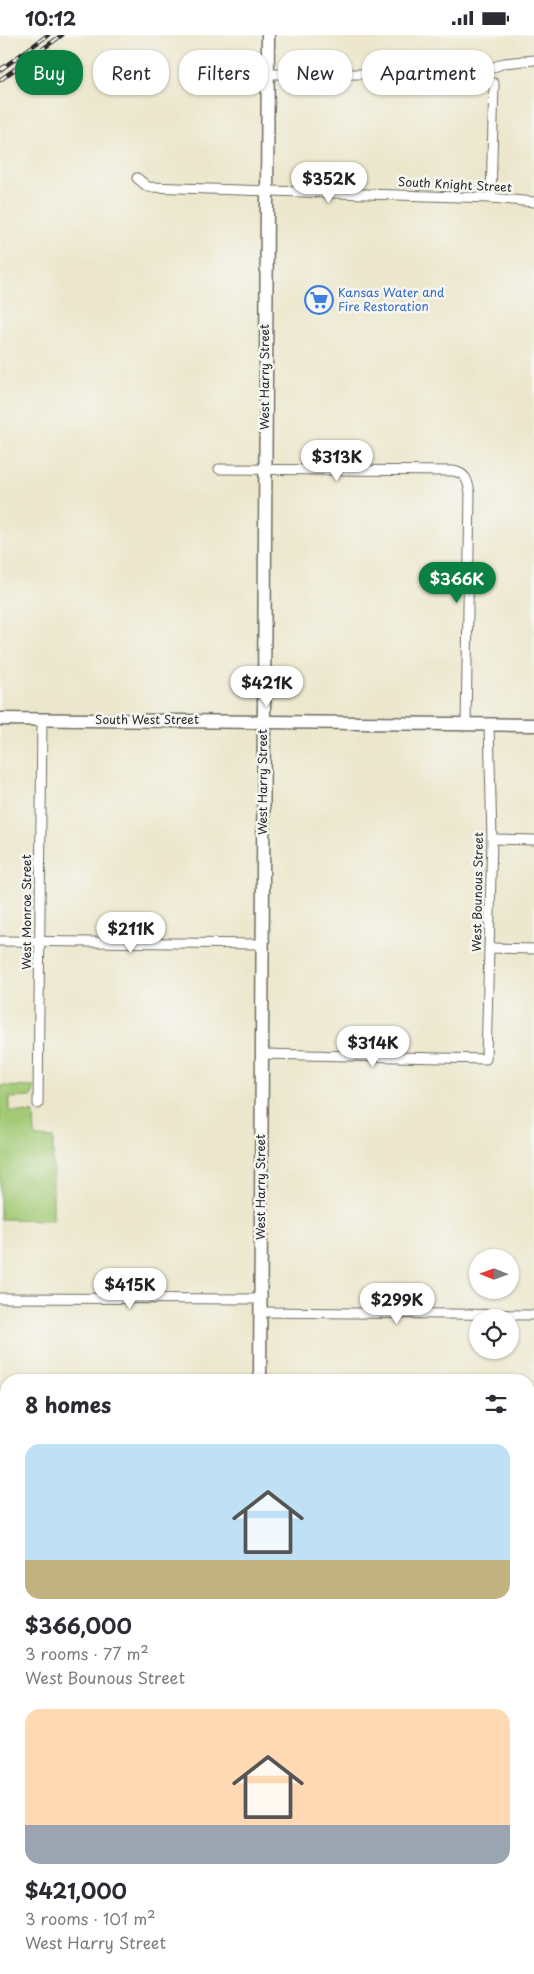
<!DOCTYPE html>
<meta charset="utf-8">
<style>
body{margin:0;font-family:"Playpen Sans",sans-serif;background:#f7f7f7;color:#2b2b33;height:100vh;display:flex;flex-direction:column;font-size:19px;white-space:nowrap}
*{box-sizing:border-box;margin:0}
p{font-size:16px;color:#7c7c81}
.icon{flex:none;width:28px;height:28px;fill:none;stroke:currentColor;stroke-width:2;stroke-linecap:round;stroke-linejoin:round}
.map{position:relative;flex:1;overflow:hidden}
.panel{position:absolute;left:0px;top:1339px;width:535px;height:601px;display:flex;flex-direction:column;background:#fff;border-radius:20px 20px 0 0;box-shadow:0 1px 4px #0004}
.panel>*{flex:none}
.top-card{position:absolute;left:15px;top:15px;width:505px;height:45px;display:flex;gap:10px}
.needle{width:32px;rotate:271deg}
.buttons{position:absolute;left:469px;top:1214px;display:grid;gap:10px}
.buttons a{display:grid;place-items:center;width:50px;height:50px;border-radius:50%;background:#fff;box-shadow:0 1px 4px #0004;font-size:25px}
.price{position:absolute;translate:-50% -42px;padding:0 11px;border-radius:18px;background:#fff;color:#222;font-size:16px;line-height:32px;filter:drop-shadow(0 1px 2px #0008)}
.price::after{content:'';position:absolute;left:50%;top:30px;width:15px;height:11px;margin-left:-8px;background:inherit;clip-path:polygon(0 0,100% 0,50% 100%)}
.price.active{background:#0b8043;color:#fff}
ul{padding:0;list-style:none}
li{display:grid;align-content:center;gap:10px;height:265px;padding:0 25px}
li span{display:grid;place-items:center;height:155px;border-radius:15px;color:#555}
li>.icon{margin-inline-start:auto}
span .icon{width:90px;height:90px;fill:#fffc;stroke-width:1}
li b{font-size:21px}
h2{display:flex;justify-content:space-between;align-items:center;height:60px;padding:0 25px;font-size:21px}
.chip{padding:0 18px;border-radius:20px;background:#fff;box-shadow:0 1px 4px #0004;font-size:18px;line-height:45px}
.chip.active{background:#0b8043;color:#fff}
.status{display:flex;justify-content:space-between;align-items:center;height:35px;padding:0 25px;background:#fff;direction:ltr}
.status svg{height:14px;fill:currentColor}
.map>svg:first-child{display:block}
.green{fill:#a2ca75;stroke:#667a50}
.water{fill:url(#water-waves);stroke:#54728d}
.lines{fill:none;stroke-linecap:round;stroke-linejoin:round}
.street-casing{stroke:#6f6d63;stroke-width:11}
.secondary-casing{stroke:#6f6d63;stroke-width:15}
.highway-casing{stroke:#6f6d63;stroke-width:19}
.street{stroke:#fff;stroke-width:9}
.secondary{stroke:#fff;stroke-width:12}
.highway{stroke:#fff;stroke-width:16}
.rail-casing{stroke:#2b2b2b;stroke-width:4.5}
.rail{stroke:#f6f6f2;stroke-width:2.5;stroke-dasharray:8;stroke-linecap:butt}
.labels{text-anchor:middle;stroke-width:5;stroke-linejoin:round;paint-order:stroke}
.street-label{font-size:12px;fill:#2b2b2b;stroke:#f6f6f2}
.shop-label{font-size:12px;fill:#366cbe;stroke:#f6f6f2;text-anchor:start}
</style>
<div class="status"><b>10:12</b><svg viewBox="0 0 49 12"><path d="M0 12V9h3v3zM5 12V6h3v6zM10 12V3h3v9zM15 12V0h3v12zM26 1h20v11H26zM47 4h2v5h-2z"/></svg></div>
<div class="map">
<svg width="534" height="1939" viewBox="0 0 534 1939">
<defs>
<pattern id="water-waves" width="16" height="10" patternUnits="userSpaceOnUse" patternTransform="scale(1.25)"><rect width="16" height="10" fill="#7cb9ef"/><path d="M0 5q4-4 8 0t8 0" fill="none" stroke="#6697c2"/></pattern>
</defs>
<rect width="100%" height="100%" fill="#f6f6f2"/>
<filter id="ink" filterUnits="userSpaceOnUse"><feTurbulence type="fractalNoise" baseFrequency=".02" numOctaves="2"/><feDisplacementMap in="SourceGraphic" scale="10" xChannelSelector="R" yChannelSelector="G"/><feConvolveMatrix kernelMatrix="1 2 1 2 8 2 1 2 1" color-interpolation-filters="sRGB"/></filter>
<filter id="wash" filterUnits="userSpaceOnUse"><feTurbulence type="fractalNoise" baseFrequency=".0096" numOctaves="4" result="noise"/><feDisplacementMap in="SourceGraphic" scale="20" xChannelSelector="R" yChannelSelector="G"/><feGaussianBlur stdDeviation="1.12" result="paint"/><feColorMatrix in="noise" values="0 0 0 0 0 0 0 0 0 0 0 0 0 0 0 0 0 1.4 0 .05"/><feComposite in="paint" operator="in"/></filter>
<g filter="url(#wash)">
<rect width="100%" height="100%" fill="#ece7cc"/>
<g class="green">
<polygon points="0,1051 35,1052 31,1062 9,1063 9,1076 34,1078 35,1102 53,1103 53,1185 0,1184"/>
<polygon points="529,1884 534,1885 534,1939 0,1939 0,1888 6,1888 6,1934 529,1934"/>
</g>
<g class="water">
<rect x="0" y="1446" width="6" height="110"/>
<rect x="529" y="1594" width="5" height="186"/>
</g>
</g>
<g filter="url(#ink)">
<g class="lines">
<defs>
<g id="street">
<polyline points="267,39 477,39 504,28 534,25"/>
<polyline points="137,143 148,152 491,163 534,167"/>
<polyline points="491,163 494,48"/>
<path d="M219,434L453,436C466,438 468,446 470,458L466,689"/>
<polyline points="492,804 534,805"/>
<polyline points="0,906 262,909"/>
<polyline points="490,913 534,914"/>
<polyline points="261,1019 486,1024 492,804 489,690"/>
<polyline points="38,1069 42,685"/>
<polyline points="0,1263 261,1264"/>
<polyline points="261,1277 534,1280"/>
<polyline points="529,1465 534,1465"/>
<polyline points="0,1576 6,1576"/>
<polyline points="0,1683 6,1683"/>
<polyline points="0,1797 6,1797"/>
</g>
<g id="secondary">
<polyline points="0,684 534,690"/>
<polyline points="260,1345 268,0"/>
</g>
<g id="highway">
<polyline points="0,1818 6,1819"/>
<polyline points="0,1833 6,1833"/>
<polyline points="529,1840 534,1840"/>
<polyline points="0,1860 6,1860"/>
<polyline points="529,1869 534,1869"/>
</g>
</defs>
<use href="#street" class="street-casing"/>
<use href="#secondary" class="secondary-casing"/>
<use href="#highway" class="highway-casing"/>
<use href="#street" class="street"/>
<use href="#secondary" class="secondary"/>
<use href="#highway" class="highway"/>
<defs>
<g id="rail">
<polyline points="0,35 48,0"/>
<polyline points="0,45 62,0"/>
</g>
</defs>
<use href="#rail" class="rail-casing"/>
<use href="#rail" class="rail"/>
</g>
</g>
<defs>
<symbol id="supermarket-ring" viewBox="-11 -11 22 22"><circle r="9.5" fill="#f6f6f2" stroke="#3f7fe0" stroke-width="1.5"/><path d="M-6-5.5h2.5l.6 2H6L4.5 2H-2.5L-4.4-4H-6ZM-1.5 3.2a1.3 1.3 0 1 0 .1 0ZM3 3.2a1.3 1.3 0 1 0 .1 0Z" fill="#3f7fe0"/></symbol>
</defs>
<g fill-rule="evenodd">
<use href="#supermarket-ring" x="303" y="249" width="32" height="32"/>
</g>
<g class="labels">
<g class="street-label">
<text transform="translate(455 150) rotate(3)" y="4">South Knight Street</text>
<text transform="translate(265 342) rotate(-90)" y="4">West Harry Street</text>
<text x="147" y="689">South West Street</text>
<text transform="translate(263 747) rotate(-90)" y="4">West Harry Street</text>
<text transform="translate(478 857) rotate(-89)" y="4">West Bounous Street</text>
<text transform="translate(27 877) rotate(-90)" y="4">West Monroe Street</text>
<text transform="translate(261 1152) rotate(-90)" y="4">West Harry Street</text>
</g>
<g class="shop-label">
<text x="338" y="262">Kansas Water and<tspan x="338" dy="14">Fire Restoration</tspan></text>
</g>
</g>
</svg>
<div class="buttons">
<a><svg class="needle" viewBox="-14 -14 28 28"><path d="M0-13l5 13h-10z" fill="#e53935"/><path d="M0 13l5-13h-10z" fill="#7c7c81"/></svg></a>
<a><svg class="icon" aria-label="locate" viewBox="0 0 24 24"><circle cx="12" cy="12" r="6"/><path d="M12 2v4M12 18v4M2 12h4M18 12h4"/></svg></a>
</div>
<b class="price" style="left:329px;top:169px">$352K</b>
<b class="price" style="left:337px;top:447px">$313K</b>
<b class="price active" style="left:457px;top:569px">$366K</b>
<b class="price" style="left:267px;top:673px">$421K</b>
<b class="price" style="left:131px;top:919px">$211K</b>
<b class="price" style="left:373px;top:1033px">$314K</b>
<b class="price" style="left:130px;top:1275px">$415K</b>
<b class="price" style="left:397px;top:1290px">$299K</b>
<div class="top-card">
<a class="chip active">Buy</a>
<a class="chip">Rent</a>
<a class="chip">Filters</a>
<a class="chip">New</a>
<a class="chip">Apartment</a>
</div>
<section class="panel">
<h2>8 homes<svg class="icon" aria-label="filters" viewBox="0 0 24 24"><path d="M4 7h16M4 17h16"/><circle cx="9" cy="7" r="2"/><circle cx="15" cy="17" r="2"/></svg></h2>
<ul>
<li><span style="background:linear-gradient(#bfe0f5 75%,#c2b280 0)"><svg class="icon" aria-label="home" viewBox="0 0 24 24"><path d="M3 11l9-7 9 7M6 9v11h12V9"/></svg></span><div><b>$366,000</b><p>3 rooms · 77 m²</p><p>West Bounous Street</p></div></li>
<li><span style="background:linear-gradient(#ffd9b3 75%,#9aa5b1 0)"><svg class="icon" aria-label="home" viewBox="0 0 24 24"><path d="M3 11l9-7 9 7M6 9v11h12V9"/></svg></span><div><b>$421,000</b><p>3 rooms · 101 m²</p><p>West Harry Street</p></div></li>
</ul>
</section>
</div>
